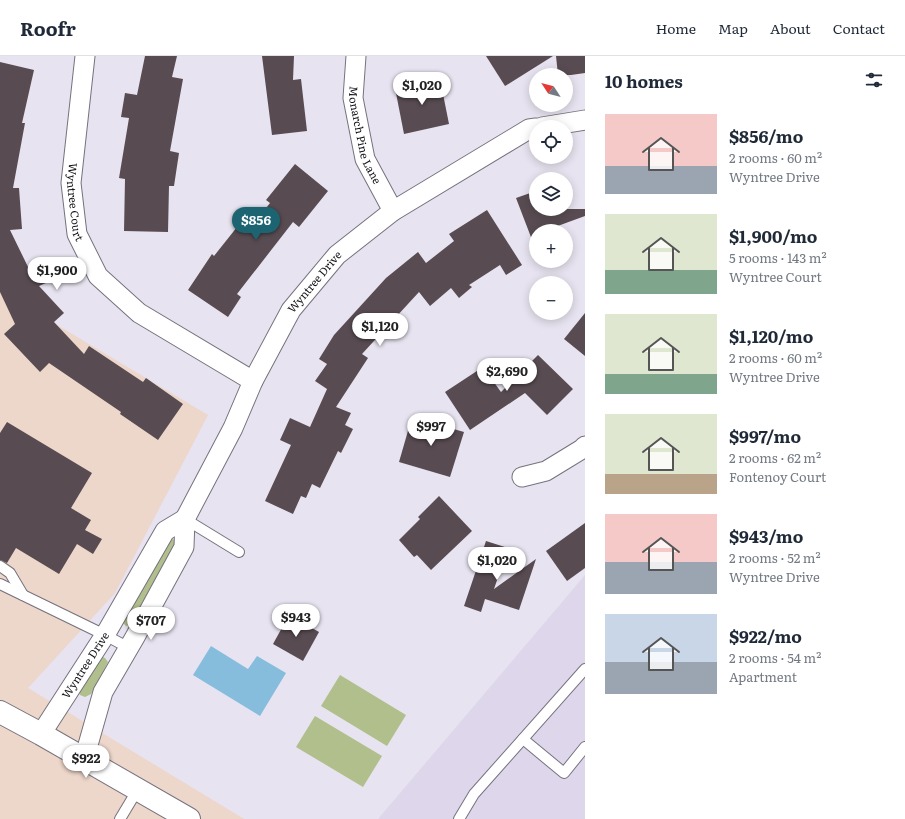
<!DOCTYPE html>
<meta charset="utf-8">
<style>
body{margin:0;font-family:Literata,serif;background:#f2f2f3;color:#1f2937;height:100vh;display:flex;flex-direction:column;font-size:15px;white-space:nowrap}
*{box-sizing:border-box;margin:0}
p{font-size:13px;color:#747a83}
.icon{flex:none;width:22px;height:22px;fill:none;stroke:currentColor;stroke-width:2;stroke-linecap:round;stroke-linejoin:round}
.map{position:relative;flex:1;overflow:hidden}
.sheet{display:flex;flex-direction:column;background:#fff;width:320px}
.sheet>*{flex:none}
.needle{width:26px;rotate:306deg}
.controls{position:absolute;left:529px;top:12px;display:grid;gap:8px}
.controls a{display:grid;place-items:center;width:44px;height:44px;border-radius:50%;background:#fff;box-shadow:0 2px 10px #0003;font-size:20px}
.price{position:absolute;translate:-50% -34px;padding:0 9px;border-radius:14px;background:#fff;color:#222;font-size:13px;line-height:26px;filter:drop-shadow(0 1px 2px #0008)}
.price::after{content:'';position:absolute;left:50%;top:24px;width:12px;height:9px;margin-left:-6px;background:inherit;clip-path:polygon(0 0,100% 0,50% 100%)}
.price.active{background:#1d6473;color:#fff}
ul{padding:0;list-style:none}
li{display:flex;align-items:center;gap:12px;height:100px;padding:0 20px}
li span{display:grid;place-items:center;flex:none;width:112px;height:80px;border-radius:0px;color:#555}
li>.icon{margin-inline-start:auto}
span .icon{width:48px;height:48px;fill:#fffc;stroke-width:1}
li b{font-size:17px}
h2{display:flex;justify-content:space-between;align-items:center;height:48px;padding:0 20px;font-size:17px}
header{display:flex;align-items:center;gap:24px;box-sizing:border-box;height:56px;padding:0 20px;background:#fff;border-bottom:1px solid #e0e1e3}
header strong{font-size:19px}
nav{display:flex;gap:22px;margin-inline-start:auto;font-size:14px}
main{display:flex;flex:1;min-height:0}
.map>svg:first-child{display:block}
.commercial{fill:#edd6ca}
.built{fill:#ded7ec}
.green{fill:#b0bf8b}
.water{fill:#86bddd}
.building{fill:#584c52}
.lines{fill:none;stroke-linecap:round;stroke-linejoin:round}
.lane-casing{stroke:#76727d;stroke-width:12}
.street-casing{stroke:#76727d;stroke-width:21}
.secondary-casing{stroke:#76727d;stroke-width:24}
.lane{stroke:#fff;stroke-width:10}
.street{stroke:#fff;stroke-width:19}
.secondary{stroke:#fff;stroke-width:22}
.labels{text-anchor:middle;stroke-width:4;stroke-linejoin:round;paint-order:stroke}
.street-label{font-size:11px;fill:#141216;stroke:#fff}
</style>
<header>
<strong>Roofr</strong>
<nav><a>Home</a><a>Map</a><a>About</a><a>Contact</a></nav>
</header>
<main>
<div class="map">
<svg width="585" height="763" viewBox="0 0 585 763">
<rect width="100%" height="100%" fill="#e7e3f0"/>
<polygon class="commercial" points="0,235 208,359 115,537 28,632 244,763 0,763"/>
<polygon class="built" points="585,519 585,763 378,763 490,631"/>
<g class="green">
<polygon points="169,482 175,484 178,488 132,568 126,570 121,565"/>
<polygon points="101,600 105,602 108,606 91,638 85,641 80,639 79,635"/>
<polygon points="340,619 406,659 387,690 321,650"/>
<polygon points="315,660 382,700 363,731 296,691"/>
</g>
<polygon class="water" points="211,590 248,613 257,600 286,617 260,660 193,619"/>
<g class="building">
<polygon points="145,0 177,0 172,21 183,23 170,95 179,97 174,130 169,130 168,176 124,175 125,123 119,122 129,62 121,61 125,37 137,39"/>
<polygon points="262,0 294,0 293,24 301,23 307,75 272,79"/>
<polygon points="486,0 553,0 505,30"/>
<polygon points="556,0 585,0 585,17 571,19 558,19"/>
<polygon points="0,6 34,14 22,67 25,67 13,132 19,132 22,173 10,174 30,215 40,210 48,226 39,230 64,257 54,266 84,298 89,290 143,326 146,322 183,348 158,384 120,358 121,356 49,307 40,316 4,278 15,268 0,236"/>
<polygon points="440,23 449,68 404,78 395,32"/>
<polygon points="295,108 328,135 299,171 293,166 237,238 241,241 228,261 188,234 212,198 214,200 241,166 250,173 270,147 266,144"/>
<polygon points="536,135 536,153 585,153 585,160 544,175 536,175 536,189 534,189 516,142"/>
<polygon points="487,154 522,209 506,219 500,209 469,229 472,231 459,242 451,232 430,250 419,236 362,298 368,302 336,351 351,357 345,369 353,373 341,397 338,395 320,432 312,428 306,442 301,440 293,458 265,445 291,389 280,384 290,362 310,371 327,333 315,325 327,308 319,303 334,279 386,222 418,196 426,207 454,185 449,178"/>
<polygon points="585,257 585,300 564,283"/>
<polygon points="538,299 573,333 547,359 525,337 470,374 445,336 483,311 501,336"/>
<polygon points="412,361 464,376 450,421 399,406"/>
<polygon points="7,366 92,417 71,452 91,464 85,474 102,483 93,498 77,488 59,518 16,492 7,507 0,504 0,377"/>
<polygon points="439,440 472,475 431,514 417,499 414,501 399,484 420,463 418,461"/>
<polygon points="585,467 585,512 567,525 546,495"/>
<polygon points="486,485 508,492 494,533 536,503 519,554 485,543 481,556 464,550"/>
<polygon points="289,559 319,576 303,605 273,588"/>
</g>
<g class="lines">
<defs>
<g id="lane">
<polyline points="185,463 239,496"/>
<polyline points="0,510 10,517 23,539"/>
<polyline points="0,528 105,579 129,592"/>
<polyline points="523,683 564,717 585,691"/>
<polyline points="120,763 138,733"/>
<polyline points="459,763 474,738 585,613"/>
</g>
<g id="street">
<path id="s1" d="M85,0L71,127L77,178L98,220L139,257L253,325"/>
<path id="s2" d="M356,0L353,42L365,103L393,155"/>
<polyline points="542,71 585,64"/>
<polyline points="522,421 546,415 582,393 585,390"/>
<path id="s3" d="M41,678L105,579L165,475L185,463"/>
<path id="s4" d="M84,703L103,636L135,581L184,491L185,463L233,372L253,325L291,254L337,199L393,155L529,73L536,72"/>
</g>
<polyline id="secondary" points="0,656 41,678 189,763"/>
</defs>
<use href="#lane" class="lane-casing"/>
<use href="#street" class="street-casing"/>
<use href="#secondary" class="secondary-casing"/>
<use href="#lane" class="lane"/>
<use href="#street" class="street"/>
<use href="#secondary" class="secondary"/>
</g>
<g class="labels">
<g class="street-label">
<text dy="4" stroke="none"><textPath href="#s2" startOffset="81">Monarch Pine Lane</textPath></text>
<text dy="4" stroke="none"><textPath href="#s1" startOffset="147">Wyntree Court</textPath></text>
<text dy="4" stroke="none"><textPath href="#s4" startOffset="535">Wyntree Drive</textPath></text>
<text dy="4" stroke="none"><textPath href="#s3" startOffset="82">Wyntree Drive</textPath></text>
</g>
</g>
</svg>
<div class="controls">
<a><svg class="needle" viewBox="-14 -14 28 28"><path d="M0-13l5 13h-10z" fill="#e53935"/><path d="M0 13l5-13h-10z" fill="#747a83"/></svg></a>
<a><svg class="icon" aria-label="locate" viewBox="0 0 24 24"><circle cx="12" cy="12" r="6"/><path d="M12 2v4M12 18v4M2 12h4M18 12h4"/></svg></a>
<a><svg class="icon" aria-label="layers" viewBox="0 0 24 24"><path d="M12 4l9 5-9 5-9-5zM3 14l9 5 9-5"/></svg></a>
<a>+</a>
<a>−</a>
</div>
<b class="price" style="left:422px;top:50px">$1,020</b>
<b class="price active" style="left:256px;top:185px">$856</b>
<b class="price" style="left:57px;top:235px">$1,900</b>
<b class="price" style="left:380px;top:291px">$1,120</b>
<b class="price" style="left:507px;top:336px">$2,690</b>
<b class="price" style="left:431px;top:391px">$997</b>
<b class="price" style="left:497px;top:525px">$1,020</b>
<b class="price" style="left:296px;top:582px">$943</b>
<b class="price" style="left:151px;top:585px">$707</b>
<b class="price" style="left:86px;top:723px">$922</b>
</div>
<section class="sheet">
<h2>10 homes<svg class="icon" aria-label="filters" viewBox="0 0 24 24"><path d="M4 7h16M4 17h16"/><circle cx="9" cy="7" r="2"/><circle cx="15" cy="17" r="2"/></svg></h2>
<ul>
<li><span style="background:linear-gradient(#f6c9c9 65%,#9aa5b1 0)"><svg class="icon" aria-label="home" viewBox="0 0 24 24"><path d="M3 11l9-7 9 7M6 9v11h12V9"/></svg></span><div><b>$856/mo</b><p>2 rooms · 60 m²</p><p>Wyntree Drive</p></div></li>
<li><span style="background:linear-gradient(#dfe7d0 70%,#7fa58c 0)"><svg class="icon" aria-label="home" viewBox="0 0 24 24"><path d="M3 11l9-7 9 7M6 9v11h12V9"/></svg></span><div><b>$1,900/mo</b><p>5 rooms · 143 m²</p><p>Wyntree Court</p></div></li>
<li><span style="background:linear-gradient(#dfe7d0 75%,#7fa58c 0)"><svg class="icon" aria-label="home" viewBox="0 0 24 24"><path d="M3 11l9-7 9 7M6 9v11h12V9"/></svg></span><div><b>$1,120/mo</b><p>2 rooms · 60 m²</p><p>Wyntree Drive</p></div></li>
<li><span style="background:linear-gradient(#dfe7d0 75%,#b9a48a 0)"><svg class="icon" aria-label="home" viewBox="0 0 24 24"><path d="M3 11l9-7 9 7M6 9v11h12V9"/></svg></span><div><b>$997/mo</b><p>2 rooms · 62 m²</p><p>Fontenoy Court</p></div></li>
<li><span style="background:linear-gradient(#f6c9c9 60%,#9aa5b1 0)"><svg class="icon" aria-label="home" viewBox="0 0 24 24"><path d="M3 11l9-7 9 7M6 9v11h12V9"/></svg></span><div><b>$943/mo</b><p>2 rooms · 52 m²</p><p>Wyntree Drive</p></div></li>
<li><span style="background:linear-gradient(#c9d6e8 60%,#9aa5b1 0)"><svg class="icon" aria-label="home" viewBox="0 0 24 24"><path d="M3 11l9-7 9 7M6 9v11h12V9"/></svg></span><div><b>$922/mo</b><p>2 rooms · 54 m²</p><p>Apartment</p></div></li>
</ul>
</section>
</main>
